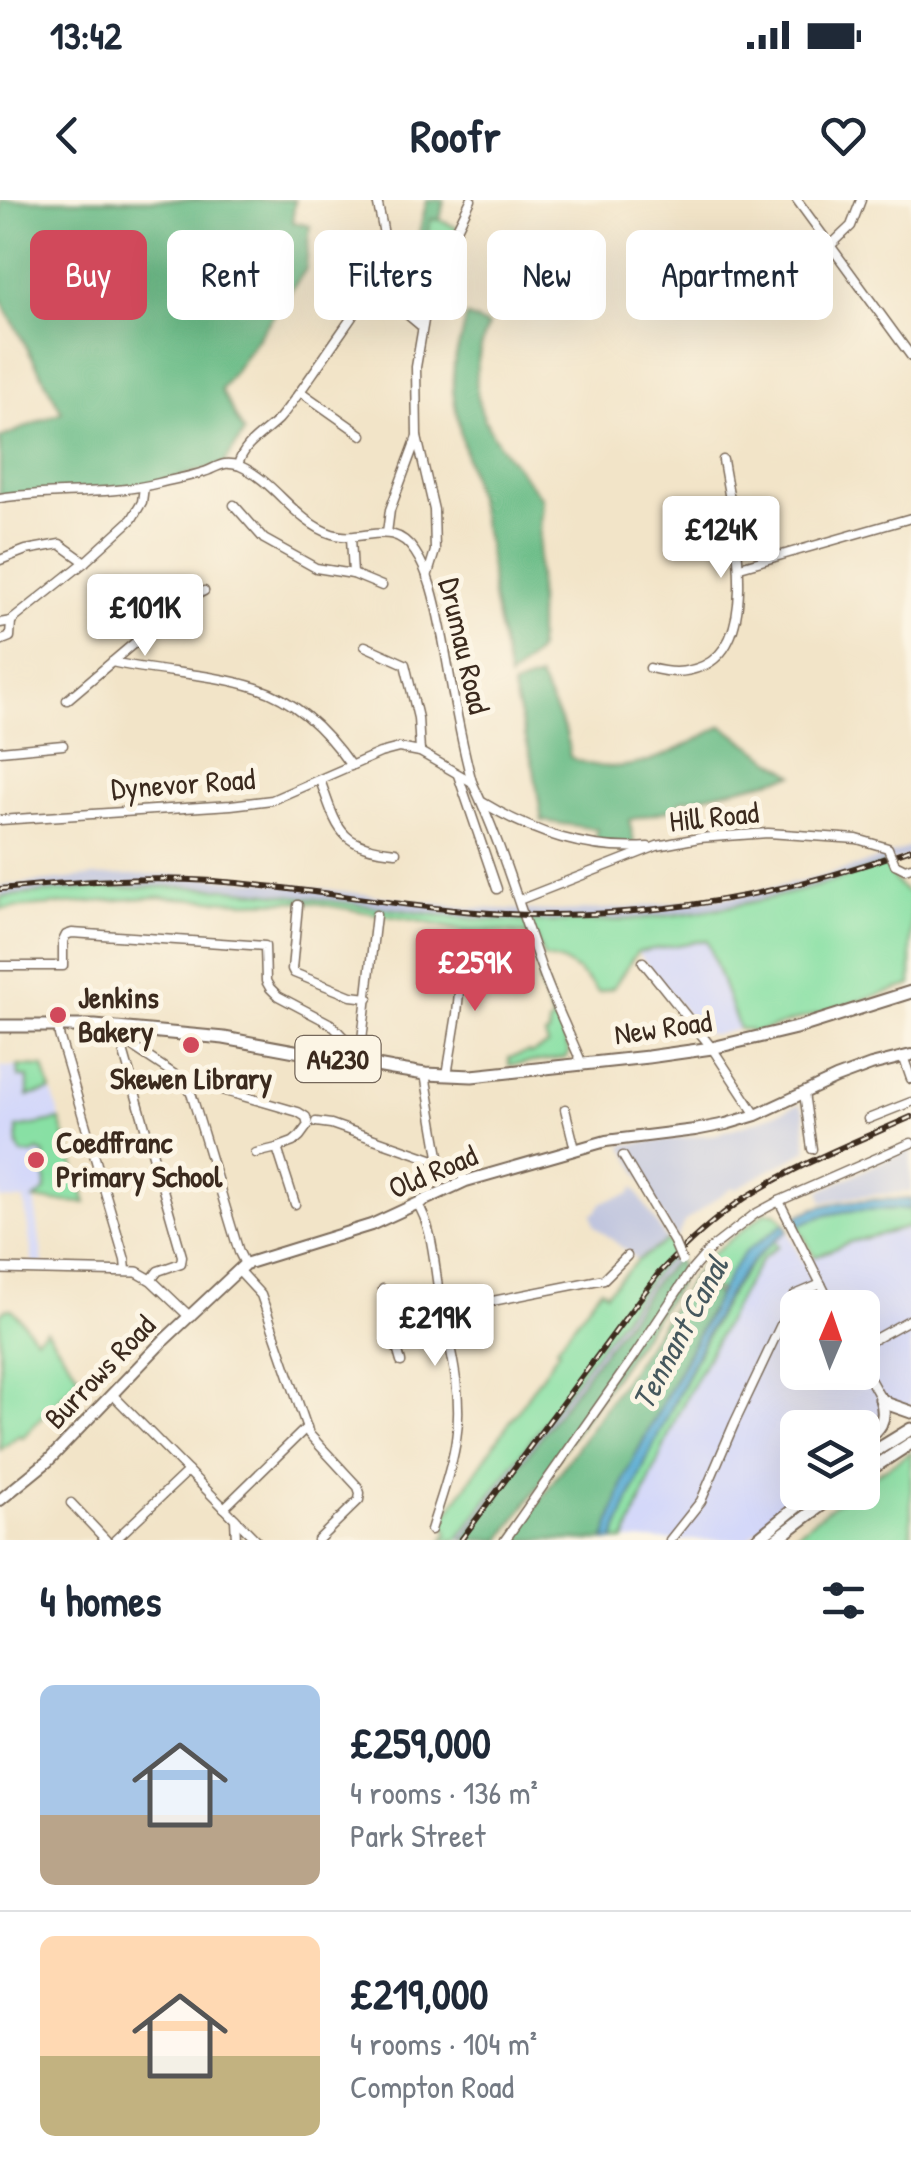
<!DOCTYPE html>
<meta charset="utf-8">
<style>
body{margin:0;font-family:"Patrick Hand",sans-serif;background:#f2f2f3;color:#1f2937;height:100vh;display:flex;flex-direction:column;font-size:38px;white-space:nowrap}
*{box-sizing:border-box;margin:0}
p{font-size:32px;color:#747a83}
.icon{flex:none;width:55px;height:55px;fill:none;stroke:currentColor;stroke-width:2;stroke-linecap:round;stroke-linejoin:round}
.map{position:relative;height:1340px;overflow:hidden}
.details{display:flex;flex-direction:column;background:#fff;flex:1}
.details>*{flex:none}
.banner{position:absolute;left:30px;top:30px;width:852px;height:90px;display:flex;gap:20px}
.needle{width:65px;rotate:2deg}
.buttons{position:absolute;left:780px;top:1090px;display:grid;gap:20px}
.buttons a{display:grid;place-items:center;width:100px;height:100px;border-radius:15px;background:#fff;box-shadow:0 10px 40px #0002;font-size:50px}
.price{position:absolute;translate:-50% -85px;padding:0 22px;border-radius:10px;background:#fff;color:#222;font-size:32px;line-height:65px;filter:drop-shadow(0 2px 5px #0008)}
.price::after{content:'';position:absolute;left:50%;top:60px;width:30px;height:22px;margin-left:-15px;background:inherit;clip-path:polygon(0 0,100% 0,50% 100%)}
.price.on{background:#d1495b;color:#fff}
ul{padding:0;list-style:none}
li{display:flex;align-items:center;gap:30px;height:250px;padding:0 40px}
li+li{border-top:2px solid #e0e1e3}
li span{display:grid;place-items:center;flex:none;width:280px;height:200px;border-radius:15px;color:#555}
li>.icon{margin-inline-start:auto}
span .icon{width:120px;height:120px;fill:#fffc;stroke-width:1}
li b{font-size:42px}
h2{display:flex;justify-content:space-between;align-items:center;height:120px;padding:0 40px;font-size:42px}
.pill{padding:0 35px;border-radius:15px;background:#fff;box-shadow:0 10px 40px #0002;font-size:35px;line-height:90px}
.pill.on{background:#d1495b;color:#fff}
.status{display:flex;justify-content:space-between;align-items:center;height:70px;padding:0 50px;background:#fff;direction:ltr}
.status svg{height:28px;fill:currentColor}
header{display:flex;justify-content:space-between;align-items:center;height:130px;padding:0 40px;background:#fff;font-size:45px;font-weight:700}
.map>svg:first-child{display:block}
.built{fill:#d4d8f9;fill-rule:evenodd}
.industrial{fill:#bdc3de}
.green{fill:#88e0a4;stroke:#628561;stroke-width:2.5}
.forest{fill:#6ebe8a;stroke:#547454;stroke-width:2.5}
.water{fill:#59add5;stroke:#4a6c7a;stroke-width:2.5}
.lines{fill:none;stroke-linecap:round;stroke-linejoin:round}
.minor-casing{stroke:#7b6b5a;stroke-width:11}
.tertiary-casing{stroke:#7b6b5a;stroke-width:12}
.secondary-casing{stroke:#7b6b5a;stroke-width:14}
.primary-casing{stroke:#7b6b5a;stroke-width:15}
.trunk-casing{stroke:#7b6b5a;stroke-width:15}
.minor{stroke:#fff;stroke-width:8}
.tertiary{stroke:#fff;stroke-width:9}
.secondary{stroke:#fff;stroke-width:10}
.primary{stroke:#fff;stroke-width:11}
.trunk{stroke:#fff;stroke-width:11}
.rail-casing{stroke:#3b2a1e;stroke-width:6}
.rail{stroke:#fcf5e5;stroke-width:2.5;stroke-dasharray:8;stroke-linecap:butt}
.minor-bridge-casing{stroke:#7b6b5a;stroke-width:11;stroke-linecap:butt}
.minor-bridge{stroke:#fff;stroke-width:8}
.poi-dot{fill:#d1495b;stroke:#fcf5e5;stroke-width:4}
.labels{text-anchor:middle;stroke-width:10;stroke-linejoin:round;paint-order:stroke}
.shield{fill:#fcf5e5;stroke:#75675a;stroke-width:2.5}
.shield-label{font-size:28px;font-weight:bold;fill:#3b2a1e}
.street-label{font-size:30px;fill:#3b2a1e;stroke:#fcf5e5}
.poi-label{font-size:30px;font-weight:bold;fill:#3b2a1e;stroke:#fcf5e5;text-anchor:start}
.water-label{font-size:32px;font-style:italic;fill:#46585e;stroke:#fcf5e5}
</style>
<div class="status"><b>13:42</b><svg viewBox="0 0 49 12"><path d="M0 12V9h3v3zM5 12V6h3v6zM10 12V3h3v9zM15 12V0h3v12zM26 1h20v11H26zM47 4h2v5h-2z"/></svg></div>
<header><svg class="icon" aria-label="back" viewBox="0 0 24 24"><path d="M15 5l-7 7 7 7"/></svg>Roofr<svg class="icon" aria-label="heart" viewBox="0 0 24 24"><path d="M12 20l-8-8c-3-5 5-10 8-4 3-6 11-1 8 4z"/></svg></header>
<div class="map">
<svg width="911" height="1340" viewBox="0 0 911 1340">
<rect width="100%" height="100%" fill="#fcf5e5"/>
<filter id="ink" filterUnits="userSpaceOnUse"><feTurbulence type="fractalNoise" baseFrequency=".01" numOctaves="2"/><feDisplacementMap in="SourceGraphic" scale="20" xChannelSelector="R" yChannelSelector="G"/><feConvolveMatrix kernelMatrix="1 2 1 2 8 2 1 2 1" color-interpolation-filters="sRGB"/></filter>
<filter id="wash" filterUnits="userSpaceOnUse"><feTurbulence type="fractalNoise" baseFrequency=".0048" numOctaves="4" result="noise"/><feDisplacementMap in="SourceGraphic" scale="40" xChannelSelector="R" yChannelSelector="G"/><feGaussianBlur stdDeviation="2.25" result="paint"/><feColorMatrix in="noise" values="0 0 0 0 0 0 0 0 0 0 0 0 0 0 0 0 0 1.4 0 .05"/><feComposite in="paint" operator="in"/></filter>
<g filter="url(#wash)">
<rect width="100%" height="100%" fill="#f2e4c8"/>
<g class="built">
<polygon points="708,740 750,830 739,829 714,835 701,831 637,752"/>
<polygon points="42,866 45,869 86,1003 35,1001 43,1064 33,1065 24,1000 0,999 0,867"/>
<path d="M911,1027V1209L893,1203L863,1239L862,1228H798V1292L801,1293L746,1340H625L677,1215L741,1093L762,1059L778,1046L774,1040L788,1031L803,1063L828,1050L850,1042ZM798,1108H862V1172H798Z"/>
</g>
<g class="industrial">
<polygon points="911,647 911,655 801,691 738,706 628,719 515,722 469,718 214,688 105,687 0,697 0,686 95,676 165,674 262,681 469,708 558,711 628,708 736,696 800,682 855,667"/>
<polygon points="800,904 804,912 807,950 735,989 732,987 684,1022 676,1040 622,945 716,934 757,921"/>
<polygon points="911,948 911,992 858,996 823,1002 820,991"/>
<polygon points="634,987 667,1041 638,1060 595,1026 592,1013 596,1012 602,1002 630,994"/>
<polygon points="675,1053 678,1058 657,1079 464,1340 457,1340 657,1070"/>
</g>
<g class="green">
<polygon points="431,19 440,20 457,28 421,126 400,108 412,86"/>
<path d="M886,664C892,678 898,687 911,695V785L751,834L750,830L739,829L707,740L637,752L613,788L598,792C581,773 570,760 544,758L535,735L490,731L466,732L419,721L302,701L245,702L159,697L0,709V697C71,689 141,684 212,688C313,694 412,717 513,721C640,727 767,707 886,664Z"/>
<polygon points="543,779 569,852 565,858 509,865 509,858 529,852 530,854 548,845 545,836 549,834 549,823 553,821 538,781"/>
<polygon points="18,866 44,867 51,891 28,896 28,877 19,877"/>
<polygon points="60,920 86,1003 34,1000 46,990 45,954 38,951 33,954 22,954 18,948 17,928"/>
<path d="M911,1009V1027L850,1042L815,1057L798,1026C833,1007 872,1010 911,1009Z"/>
<path d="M766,1012L776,1013L785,1023C758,1040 735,1064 721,1094L697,1071L709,1056Z"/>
<path d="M774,1040L778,1046L762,1059L741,1093L677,1215L625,1340H614C633,1286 658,1235 684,1184C709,1132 730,1079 774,1040Z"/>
<polygon points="667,1041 671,1044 675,1053 657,1070 457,1340 442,1340 448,1333 445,1326 445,1317 559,1150 556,1148 601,1088 606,1093 638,1060"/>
<polygon points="5,1109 12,1109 36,1138 46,1130 80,1177 22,1238 19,1235 0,1250 0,1114"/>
<polygon points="911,1252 911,1340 788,1340 849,1293 862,1292 863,1283"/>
</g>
<g class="forest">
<polygon points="0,0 295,0 292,22 310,26 306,69 221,190 244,233 224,264 144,287 0,298 0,238 62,212 0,98"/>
<polygon points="427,0 444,0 440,20 431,19 412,86 400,108 391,101 409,76"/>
<path d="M466,116L488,126C456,208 494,238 542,298L538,366V451L509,479L493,398L488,346L461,236L453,192L454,164Z"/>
<path d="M539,478L566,533L570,557C622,584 676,551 722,526L794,575L681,601L674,609L629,620L635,647L595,645L597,629L542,621L534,569L512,487Z"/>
<polygon points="678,1058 682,1075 678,1085 501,1340 464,1340 657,1079"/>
<polygon points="695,1073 719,1097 707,1115 625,1276 605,1340 512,1340 612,1197"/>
</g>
<g class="water">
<path d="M911,999V1009C872,1010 833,1007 798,1026L794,1018C829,997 871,1000 911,999Z"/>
<path d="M785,1023L788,1031C731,1067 708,1133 680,1190C656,1240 632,1288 614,1340H605L625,1276L730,1073L745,1052Z"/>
</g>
</g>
<g filter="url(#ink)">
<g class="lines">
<defs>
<g id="minor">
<polyline points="797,0 911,156"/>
<polyline points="830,46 851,26 861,0"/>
<polyline points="379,65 389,84 391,101 421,126"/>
<polyline points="301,192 362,235"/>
<path d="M238,265C244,243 264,234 279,219C296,199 310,177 325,156C346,124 374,92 383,54C387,37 380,17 377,0"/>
<path d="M0,298C53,290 107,296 159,283C174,279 189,277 204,272C211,270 218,265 225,264C228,263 238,265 240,266C275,281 295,322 332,334C363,344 392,317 415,352C432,377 437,411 443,439C452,487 459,535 472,582C500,640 518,703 540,764C552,798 568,831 582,864"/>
<polyline points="234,305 264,339 316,368 353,374 382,386"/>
<polyline points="387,333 390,310 417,237"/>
<polyline points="351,337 353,374"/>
<polyline points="0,360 26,350 60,344 85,362"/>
<polyline points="740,367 911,318"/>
<polyline points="427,377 435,351 434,310 417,237 416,167 428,97 446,51 471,0"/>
<polyline points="0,423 11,421 85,362 132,319 142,302 144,287"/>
<polyline points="0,441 10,437 11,421"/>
<polyline points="365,446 405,464 418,518 420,552"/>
<path d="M112,462C159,473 211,473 257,488C298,501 328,533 351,566"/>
<path d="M650,468C669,473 684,474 703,466C764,439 731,312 723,260"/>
<polyline points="67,500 184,401 204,391"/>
<polyline points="0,551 63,545"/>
<polyline points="458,575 497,689"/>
<path d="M320,580C338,629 338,647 396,652"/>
<path d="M482,602C533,633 586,651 648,647"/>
<polyline points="0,620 231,605 272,600 380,553 399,548 420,552 472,582"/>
<polyline points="895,664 905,669 911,667"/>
<polyline points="519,700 657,646 699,638 768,633 857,639 888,648 889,651"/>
<polyline points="298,705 292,769 294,773 351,796 368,798"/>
<polyline points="643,762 712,848 756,915"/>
<polyline points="0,766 63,766 63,741 66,735 72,733 265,746 266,781 270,788 278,796 331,824 361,856"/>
<polyline points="59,826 59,835 125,1060 126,1070"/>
<polyline points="103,830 124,841 186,882 194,882 298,912 306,917 308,925 300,936 293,942 277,948 295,1004"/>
<polyline points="124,841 123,850 182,1056 181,1063 158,1071 151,1080"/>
<polyline points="903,856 911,879"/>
<polyline points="360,858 376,715"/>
<polyline points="425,874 440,962"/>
<polyline points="447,875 457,814 463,748"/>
<polyline points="186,882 192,896 239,1052 245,1064"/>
<polyline points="804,893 812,949"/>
<polyline points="565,909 575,949"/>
<polyline points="868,919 911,902"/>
<polyline points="316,922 331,924 440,962 456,968 466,981"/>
<polyline points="256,953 277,948"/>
<polyline points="623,956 674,1042"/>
<polyline points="779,1001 833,1108"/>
<path d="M417,1003C433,1027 434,1065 439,1093C448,1142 464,1190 456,1240C452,1270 440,1300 431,1330"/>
<polyline points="238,1070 261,1095 309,1234 358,1287 360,1293 359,1300 318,1340"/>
<polyline points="383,1089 388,1116 401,1162"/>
<polyline points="385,1103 439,1093"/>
<polyline points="442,1111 604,1079 627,1056"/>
<polyline points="862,1146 911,1119"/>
<polyline points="862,1165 881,1199"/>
<polyline points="113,1195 256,1340"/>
<polyline points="71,1303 106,1340"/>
<polyline points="224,1308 307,1227"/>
<polyline points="235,1319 236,1340"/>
<polyline points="115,1340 188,1271"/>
<polyline points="505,1340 635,1155 690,1072 710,1049 755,1014 779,1001 911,943"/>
<polyline points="670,1340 701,1301 734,1224 795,1095 821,1084"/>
</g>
<polyline id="tertiary" points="0,1069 137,1072 151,1080 190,1117"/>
<polyline id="secondary" points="0,1300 48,1261 163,1141 245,1064 371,1025 466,981 606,941 695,930 726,924 756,915 836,878 871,865 911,855"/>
<polyline id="primary" points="0,826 95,826 224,838 393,869 425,874 472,876 648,857 712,848 800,827 911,792"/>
<g id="trunk">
<polyline points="881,1199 888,1204 911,1212"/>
<path d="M862,1243C879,1230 888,1221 881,1199"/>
<polyline points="862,1259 911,1229"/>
<polyline points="862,1275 911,1243"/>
<polyline points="756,1340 815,1292"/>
<polyline points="775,1340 839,1292"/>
</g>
</defs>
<use href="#minor" class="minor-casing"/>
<use href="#tertiary" class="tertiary-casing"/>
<use href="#secondary" class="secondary-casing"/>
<use href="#primary" class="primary-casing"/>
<use href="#trunk" class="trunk-casing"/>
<use href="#minor" class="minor"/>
<use href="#tertiary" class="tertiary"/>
<use href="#secondary" class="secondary"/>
<use href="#primary" class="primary"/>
<use href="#trunk" class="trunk"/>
<defs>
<g id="rail">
<path d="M0,689C71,682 141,676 213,681C326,689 439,716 553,715C675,714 798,691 911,649"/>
<path d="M461,1340L658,1074C684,1046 712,1020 745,998C796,965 855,942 911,917"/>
</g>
</defs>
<use href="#rail" class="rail-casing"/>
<use href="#rail" class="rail"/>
<defs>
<g id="minor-bridge">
<polyline points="889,651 895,664"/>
<polyline points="674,1042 682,1061"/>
</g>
</defs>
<use href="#minor-bridge" class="minor-bridge-casing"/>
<use href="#minor-bridge" class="minor-bridge"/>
</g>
</g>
<g class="poi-dot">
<circle cx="58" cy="815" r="10"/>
<circle cx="191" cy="845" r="10"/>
<circle cx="36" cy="960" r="10"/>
</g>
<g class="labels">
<rect class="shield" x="295.5" y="836" width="85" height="46" rx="8"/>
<g class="shield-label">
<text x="338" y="869">A4230</text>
</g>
<g class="street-label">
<text transform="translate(464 446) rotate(77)" y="10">Drumau Road</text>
<text transform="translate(183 584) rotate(-4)" y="10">Dynevor Road</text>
<text transform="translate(714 617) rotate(-6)" y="10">Hill Road</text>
<text transform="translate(663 828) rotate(-8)" y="10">New Road</text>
<text transform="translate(433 972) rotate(-23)" y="10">Old Road</text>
<text transform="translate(100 1172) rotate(-46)" y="10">Burrows Road</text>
</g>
<g class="poi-label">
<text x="78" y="808">Jenkins<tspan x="78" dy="34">Bakery</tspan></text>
<text x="191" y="889" text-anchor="middle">Skewen Library</text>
<text x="56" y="953">Coedffranc<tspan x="56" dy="34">Primary School</tspan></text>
</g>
<g class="water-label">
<text transform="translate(680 1133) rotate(-62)" y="11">Tennant Canal</text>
</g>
</g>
</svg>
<div class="buttons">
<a><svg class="needle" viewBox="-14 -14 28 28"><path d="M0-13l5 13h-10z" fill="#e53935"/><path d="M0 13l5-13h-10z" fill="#747a83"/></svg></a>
<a><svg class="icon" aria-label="layers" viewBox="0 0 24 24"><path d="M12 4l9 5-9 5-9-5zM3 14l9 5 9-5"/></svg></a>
</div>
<b class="price" style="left:721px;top:381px">£124K</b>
<b class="price" style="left:145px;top:459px">£101K</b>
<b class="price on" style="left:475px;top:814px">£259K</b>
<b class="price" style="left:435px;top:1169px">£219K</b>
<div class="banner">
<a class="pill on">Buy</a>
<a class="pill">Rent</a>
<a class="pill">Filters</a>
<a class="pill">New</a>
<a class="pill">Apartment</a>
</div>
</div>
<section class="details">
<h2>4 homes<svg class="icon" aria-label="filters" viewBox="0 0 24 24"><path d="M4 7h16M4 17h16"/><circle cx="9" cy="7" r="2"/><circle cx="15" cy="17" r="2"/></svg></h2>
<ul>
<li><span style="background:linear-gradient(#a9c7e8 65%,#b9a48a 0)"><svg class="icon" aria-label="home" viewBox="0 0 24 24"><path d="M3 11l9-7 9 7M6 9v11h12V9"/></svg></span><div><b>£259,000</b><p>4 rooms · 136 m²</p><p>Park Street</p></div></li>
<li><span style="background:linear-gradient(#ffd9b3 60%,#c2b280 0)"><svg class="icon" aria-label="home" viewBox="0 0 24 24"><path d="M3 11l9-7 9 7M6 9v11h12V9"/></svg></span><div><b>£219,000</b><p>4 rooms · 104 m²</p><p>Compton Road</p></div></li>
</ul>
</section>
